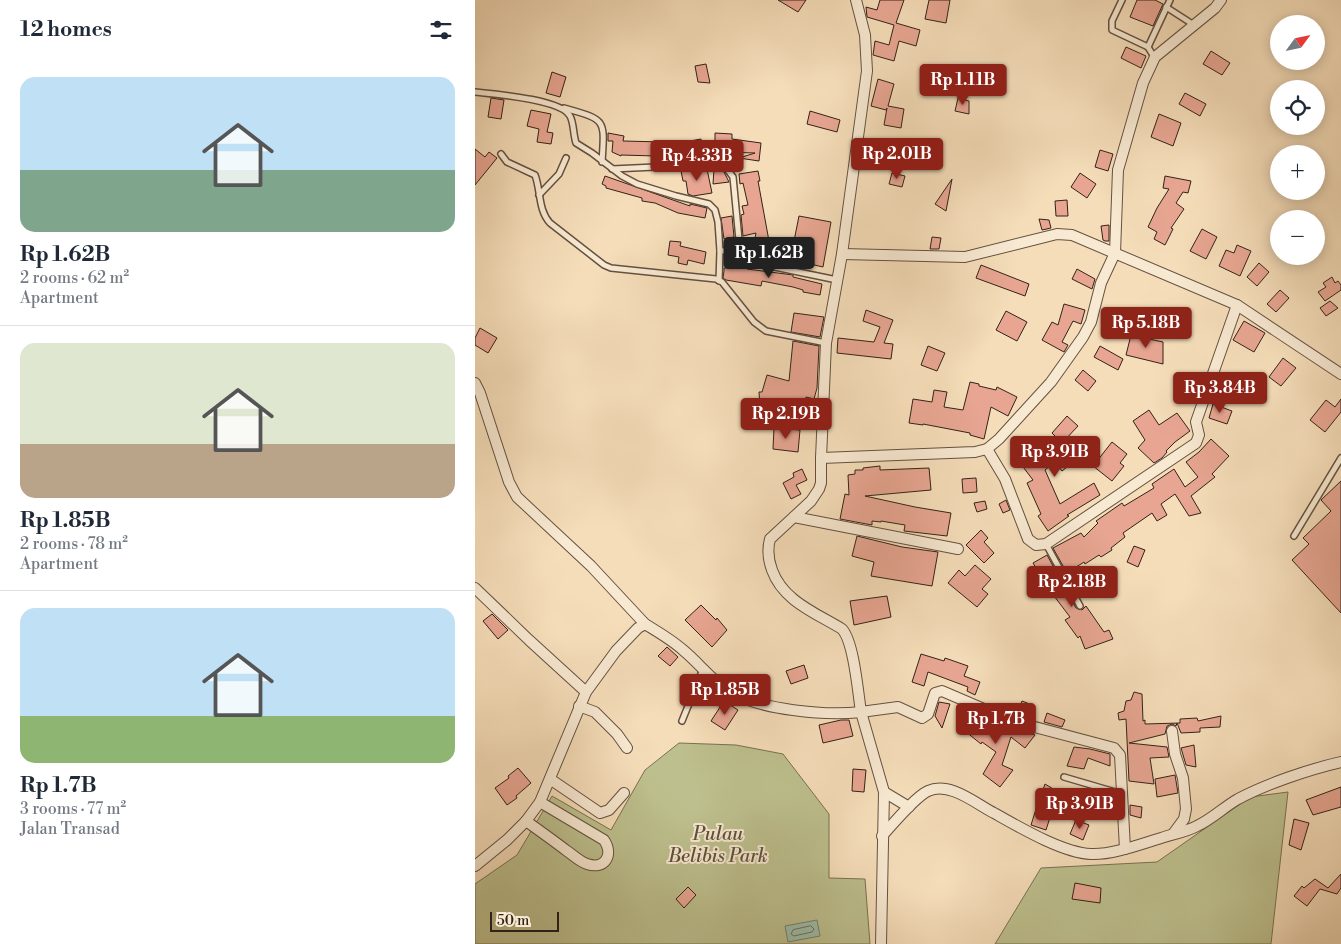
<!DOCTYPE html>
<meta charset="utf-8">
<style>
body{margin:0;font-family:"Libre Bodoni",serif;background:#f6f6f7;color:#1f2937;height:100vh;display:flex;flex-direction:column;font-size:19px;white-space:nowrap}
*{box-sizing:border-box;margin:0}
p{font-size:16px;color:#747a83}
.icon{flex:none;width:28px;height:28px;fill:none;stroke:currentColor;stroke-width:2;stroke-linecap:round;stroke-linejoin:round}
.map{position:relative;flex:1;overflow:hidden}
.sheet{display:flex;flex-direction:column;background:#fff;width:475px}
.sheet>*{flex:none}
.needle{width:32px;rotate:57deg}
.buttons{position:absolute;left:795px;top:15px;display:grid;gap:10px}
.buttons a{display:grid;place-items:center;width:55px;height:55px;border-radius:50%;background:#fff;box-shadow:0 2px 12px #0003;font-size:25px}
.scale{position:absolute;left:15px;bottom:12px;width:69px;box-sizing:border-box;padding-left:5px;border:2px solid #332218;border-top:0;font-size:14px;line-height:18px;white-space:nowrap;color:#332218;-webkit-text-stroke:4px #f8e9d2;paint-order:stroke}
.price{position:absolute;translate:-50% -42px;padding:0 11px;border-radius:5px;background:#8f2418;color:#fff;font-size:16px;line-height:32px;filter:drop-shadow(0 1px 2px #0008)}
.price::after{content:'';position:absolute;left:50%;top:30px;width:15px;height:11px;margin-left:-8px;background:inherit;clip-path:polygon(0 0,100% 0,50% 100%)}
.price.current{background:#222;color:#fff}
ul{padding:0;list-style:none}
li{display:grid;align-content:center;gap:10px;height:265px;padding:0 20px}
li+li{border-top:1px solid #e0e1e3}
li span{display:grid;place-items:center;height:155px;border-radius:15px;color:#555}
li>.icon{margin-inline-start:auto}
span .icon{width:90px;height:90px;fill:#fffc;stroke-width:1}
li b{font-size:21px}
h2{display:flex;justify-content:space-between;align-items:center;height:60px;padding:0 20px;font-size:21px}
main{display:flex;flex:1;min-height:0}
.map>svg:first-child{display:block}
.green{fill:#bdc08e;stroke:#787153}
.water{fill:#9dbda9;stroke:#737f6f}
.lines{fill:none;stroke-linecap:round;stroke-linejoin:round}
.shore{stroke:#687060;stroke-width:1}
.building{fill:#e8a692;stroke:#332218}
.service-casing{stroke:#645140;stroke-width:8}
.minor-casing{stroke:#645140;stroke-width:12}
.service{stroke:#f8e9d2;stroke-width:5}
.minor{stroke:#f8e9d2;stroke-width:10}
.labels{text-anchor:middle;stroke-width:4;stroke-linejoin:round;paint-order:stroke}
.park-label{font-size:19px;font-style:italic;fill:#5c513b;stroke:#f8e9d2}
</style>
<main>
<section class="sheet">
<h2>12 homes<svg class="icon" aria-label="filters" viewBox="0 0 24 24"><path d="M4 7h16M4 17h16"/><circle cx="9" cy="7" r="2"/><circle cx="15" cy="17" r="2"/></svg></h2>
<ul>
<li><span style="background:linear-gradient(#bfe0f5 60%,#7fa58c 0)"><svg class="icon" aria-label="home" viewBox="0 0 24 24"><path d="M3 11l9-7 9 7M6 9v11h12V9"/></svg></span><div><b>Rp 1.62B</b><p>2 rooms · 62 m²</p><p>Apartment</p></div></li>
<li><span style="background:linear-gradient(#dfe7d0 65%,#b9a48a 0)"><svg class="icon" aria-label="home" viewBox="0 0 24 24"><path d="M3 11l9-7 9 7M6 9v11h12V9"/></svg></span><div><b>Rp 1.85B</b><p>2 rooms · 78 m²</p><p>Apartment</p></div></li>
<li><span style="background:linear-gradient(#bfe0f5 70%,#8fb573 0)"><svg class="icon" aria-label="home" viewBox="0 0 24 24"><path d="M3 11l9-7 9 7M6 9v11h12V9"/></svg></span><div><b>Rp 1.7B</b><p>3 rooms · 77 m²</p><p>Jalan Transad</p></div></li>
</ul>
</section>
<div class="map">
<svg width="866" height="944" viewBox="0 0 866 944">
<rect width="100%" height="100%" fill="#f5ddb9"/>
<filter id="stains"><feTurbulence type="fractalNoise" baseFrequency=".004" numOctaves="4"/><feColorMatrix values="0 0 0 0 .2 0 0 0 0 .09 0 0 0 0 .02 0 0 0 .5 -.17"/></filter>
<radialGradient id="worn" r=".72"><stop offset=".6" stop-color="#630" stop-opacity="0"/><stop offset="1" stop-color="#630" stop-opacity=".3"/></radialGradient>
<g class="green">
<polygon points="204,743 261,745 308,754 354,814 354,878 390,879 395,944 0,944 0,884 42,855 77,796 136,830 170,770"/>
<polygon points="813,792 796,944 520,944 566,868 682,862 775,797"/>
</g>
<polygon class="water" points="342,920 345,936 313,942 310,926"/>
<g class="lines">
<polygon class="shore" points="336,926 339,929 337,932 319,936 316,934 318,930"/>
</g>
<g class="building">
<polygon points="303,0 331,0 323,12"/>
<polygon points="405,0 429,0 421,23 445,30 441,46 424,41 419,61 398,55 400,41 414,45 419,25 392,17 391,7 402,10"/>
<polygon points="454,0 475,0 471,23 450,19"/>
<polygon points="662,0 680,0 688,4 678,26 655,17"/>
<polygon points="651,47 671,56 666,68 646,58"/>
<polygon points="736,51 755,63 747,75 728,64"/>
<polygon points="231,64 235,83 223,82 220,66"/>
<polygon points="77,72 91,77 85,97 71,93"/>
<polygon points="403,79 419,84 413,106 429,109 426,128 409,125 412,108 411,110 396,106"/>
<polygon points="710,93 731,104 725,116 704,104"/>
<polygon points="16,98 29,100 26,119 13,117"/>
<polygon points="483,98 494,101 494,114 480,111"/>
<polygon points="56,110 76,114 72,132 78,133 76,144 62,142 64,129 52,126"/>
<polygon points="335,111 365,120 362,132 332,124"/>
<polygon points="684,114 706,123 698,146 676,137"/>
<polygon points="133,133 149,136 148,141 188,142 204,141 204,143 226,139 228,150 208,150 227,158 228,160 214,161 213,155 191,157 191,159 180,159 181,156 146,155 146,156 137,152 138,141 133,141"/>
<polygon points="240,133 257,134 257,139 286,143 284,161 264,158 280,153 246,152 246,145 240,144"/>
<polygon points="410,140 426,142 424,156 408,154"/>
<polygon points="0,149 10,157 14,152 22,158 0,185"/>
<polygon points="625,150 638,154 633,171 620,167"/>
<polygon points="244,168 249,172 254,182 238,184 239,169"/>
<polygon points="232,169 237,193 218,196 213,194 211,181 208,181 206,171"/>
<polygon points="283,171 285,181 283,181 294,241 318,246 324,216 356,222 348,267 322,261 320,267 305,264 306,257 277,251 281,233 268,236 266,215 269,214 267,206 273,205 268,183 265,184 264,174"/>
<polygon points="417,173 430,176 427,187 414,184"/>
<polygon points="605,173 621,184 612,198 596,187"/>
<polygon points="130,176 215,206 215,204 232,208 230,218 203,213 180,203 167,201 167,198 131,188 131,186 127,184"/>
<polygon points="690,176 716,181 713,193 708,192 701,203 709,209 696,228 698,229 690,245 679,239 682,232 673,227 682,208 694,189 688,188"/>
<polygon points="477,179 471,211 460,204"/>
<polygon points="592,200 593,216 581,216 580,201"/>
<polygon points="257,216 259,237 249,239 246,218"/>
<polygon points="564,219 574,220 576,228 567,230"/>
<polygon points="634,225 634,241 630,241 628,240 626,226"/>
<polygon points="727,229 742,237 731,259 715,251"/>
<polygon points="457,237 466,238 464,249 455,249"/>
<polygon points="195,241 206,242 205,246 231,252 229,264 213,260 212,265 203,263 204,257 193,255"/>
<polygon points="762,245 776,251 765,276 744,266 751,250 759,253"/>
<polygon points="784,263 794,272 782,286 772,277"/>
<polygon points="253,264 272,267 272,269 318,275 318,277 347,284 345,295 328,292 328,290 318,287 287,281 286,286 251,280 248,278 249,271 249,268 253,268"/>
<polygon points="506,265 554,284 550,296 501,278"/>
<polygon points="602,269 620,279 617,289 597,279"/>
<polygon points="857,277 860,283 863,281 866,285 866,290 850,301 843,292 851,287 848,283"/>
<polygon points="805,290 814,298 801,312 792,304"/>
<polygon points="855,301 863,308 851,316 845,308"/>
<polygon points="589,304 610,310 606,324 598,321 587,342 593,345 589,352 567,340 577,322 583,325"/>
<polygon points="391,310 418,320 409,343 418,344 416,359 362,353 363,338 399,342 405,327 388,321"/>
<polygon points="531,311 552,322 542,341 521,330"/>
<polygon points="319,313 349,317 345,337 316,332"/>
<polygon points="769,321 790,333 779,352 758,340"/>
<polygon points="5,328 22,338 13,353 0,345 0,338"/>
<polygon points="656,335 688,342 688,364 651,355"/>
<polygon points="318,341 344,346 342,388 339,399 331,397 328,415 285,407 284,392 287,392 292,375 314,381"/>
<polygon points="453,346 470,353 462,371 446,365"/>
<polygon points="625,346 648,359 643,370 619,357"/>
<polygon points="808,358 821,368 806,386 794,377"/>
<polygon points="608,370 621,381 613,391 600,380"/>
<polygon points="495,382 504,384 504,386 521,390 522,387 542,397 533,416 516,407 509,439 495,435 495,433 448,424 448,425 434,423 438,399 457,402 459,390 472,392 469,407 488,410"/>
<polygon points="866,399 866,412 850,432 835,420 851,400 860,407"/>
<polygon points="738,404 757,411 752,424 734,418"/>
<polygon points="674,410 684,425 702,413 715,431 700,442 691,451 692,452 687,458 679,463 663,448 670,440 658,421"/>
<polygon points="592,416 603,426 587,443 600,461 587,471 580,462 570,470 585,504 619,483 625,495 592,515 594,516 573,531 563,516 566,514 552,483 558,480 545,463 580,436 577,433"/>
<polygon points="299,428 325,430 323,452 298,449"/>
<polygon points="736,439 754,456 737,474 740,477 716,496 726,513 714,516 700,494 686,504 692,515 682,521 677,513 648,533 650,537 636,548 637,550 626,557 624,555 610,564 609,562 592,573 578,548 606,533 609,537 623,523 621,521 647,503 649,506 679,488 677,484 699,469 710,487 723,477 711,462 724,452"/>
<polygon points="637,442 652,454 645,463 649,466 637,481 618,466"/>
<polygon points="405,466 405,470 454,468 456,490 390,496 440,507 476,513 472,536 429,531 430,525 406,521 406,522 397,521 397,525 365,519 370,494 374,495 373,475 380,474 380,470 388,470 388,468"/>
<polygon points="327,469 332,480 321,485 326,494 316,499 308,483 319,477 318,473"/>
<polygon points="501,478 502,492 488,493 487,479"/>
<polygon points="866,481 866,613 817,560 834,544 828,538 856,511 846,500"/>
<polygon points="531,500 535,510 528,513 524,504"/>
<polygon points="510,501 512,509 502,512 499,503"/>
<polygon points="506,530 513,538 509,542 519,553 509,563 491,545"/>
<polygon points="382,536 427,547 463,552 457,586 396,576 399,562 377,556"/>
<polygon points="659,546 670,550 663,567 652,562"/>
<polygon points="572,555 601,608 607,610 611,606 629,632 634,630 638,639 610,649 605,636 603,638 590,620 595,617 573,588 558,563"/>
<polygon points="500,565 516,579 507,589 513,594 502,607 473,583 484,570 490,576"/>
<polygon points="412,596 416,617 379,625 375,601"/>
<polygon points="226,605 241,620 242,618 252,630 237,647 210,620"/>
<polygon points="17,614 33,630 23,639 8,621"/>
<polygon points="192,647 203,657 195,666 183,656"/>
<polygon points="446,654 469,661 470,658 493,666 489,676 505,682 500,695 492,691 493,687 453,672 449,686 437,682"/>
<polygon points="329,665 333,678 316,684 311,671"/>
<polygon points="659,692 667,694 668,721 670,720 670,724 705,723 705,719 722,718 723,721 746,716 745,727 725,728 725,732 706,733 702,723 701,726 697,724 692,726 690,734 654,743 692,747 694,757 675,758 679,784 654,781 651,719 644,720 643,713 649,711 651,701 656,700"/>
<polygon points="249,701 263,710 250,730 236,721"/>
<polygon points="547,701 560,706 556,716 543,711"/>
<polygon points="464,702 475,704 467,728 460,716"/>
<polygon points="497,713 518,725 519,723 541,733 544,730 560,735 550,748 536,737 527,765 538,770 525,787 508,774 521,752 507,742 506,744 490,731"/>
<polygon points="572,713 590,720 587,727 569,722"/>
<polygon points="366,720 374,720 378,736 348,743 344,725"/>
<polygon points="719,745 721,767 711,765 706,748"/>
<polygon points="599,747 615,749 635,754 635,766 613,758 609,769 592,766"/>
<polygon points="43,768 56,783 41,796 42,798 32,805 20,788 34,778 33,776"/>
<polygon points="378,769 391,770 389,792 377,791"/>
<polygon points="700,775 703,793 682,797 680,779"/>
<polygon points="570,784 590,796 590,794 608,808 564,801"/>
<polygon points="866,787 866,807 838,815 831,800"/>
<polygon points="619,794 640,797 641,814 615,810"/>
<polygon points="655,805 667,807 666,818 655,815"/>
<polygon points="562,806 577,811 571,830 556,825"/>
<polygon points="819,819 834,823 826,850 814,845"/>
<polygon points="601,820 614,825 608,840 595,834"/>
<polygon points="866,874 866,888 862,894 845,889 832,906 819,896 827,886 829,888 840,879 853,888"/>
<polygon points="600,883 626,888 625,903 597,899"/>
<polygon points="213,887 221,895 209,908 201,899"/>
</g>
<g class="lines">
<defs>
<g id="service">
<polyline points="647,0 637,21 637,30 673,47 679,57"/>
<polyline points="691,7 719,25"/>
<polyline points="673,47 695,0"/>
<path d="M0,92C18,94 86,99 95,116C99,123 98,134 101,143L117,153L147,176L162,184L201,196L234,204L240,210L243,222L245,251L244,281"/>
<path d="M89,108C131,120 130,118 127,162"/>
<path d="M26,154L32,162L60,175C66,191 63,210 75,223L129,265L136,268L241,279L247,282L279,322L291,331L351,343"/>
<polyline points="137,169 245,164 252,169 258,177 265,250 280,263 362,280"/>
<polyline points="64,195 84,174 91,158"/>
<polyline points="245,251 265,250"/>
<polyline points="819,536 866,458"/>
<polyline points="571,544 605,606"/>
<polyline points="207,721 228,669"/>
<polyline points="589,777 647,794"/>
</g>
<g id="minor">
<path d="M381,0L390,35L392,71L367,254L351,343L346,458V483L344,489L336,501L295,539C292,550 293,559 297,570C308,601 341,613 367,629C379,642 383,693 386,712L423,707L447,718L453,714L460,693L467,691L537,721L639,748L645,755L650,849"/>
<polyline points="367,254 490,257 582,234 597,235 762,305 866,374"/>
<polyline points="0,383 5,393 34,482 42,497 116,566 170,624"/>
<polyline points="512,449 530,479 553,539 561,545 571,544 721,443 724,435 721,422 762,305"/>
<polyline points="346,458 500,452 512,449 524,439 576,382 608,337 616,322 626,283 640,253 643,170 668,83 680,57 740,8 746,0"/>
<polyline points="319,517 483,549"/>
<polyline points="0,588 54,640 111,692"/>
<polyline points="104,706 120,712 142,734 152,748"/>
<polyline points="697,731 700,754 708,778 711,809 709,819 698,834"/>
<polyline points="75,779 125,813 134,810 149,793"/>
<polyline points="409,792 434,807"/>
<path d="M51,821C65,831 79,841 92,851C98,855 105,862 112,864C130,870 139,855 129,840L65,802"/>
<path d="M407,836C418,824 440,797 453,791C475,781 501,804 519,813C544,827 588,853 616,854C637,855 666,844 686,838C698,834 711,832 722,826C737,819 749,807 763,799C791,784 835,769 866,762"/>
<path d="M0,866L32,840L51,821L65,802L111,692L141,651L163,628L170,624C183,632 197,640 208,650C224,663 237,681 254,691C284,710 351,716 386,712L409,792L406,944"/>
</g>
</defs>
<use href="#service" class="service-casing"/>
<use href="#minor" class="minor-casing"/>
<use href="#service" class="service"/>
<use href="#minor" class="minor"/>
</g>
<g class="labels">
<g class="park-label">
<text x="243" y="840">Pulau<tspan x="243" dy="22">Belibis Park</tspan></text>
</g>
</g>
<rect width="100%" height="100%" filter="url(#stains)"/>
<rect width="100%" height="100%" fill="url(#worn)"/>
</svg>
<div class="buttons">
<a><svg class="needle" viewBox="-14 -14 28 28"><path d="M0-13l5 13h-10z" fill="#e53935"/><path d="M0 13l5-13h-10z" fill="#747a83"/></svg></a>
<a><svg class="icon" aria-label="locate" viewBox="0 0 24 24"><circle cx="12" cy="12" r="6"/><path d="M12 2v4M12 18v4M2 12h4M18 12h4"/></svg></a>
<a>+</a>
<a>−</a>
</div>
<div class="scale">50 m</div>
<b class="price" style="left:488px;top:106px">Rp 1.11B</b>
<b class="price" style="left:422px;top:180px">Rp 2.01B</b>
<b class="price" style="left:222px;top:182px">Rp 4.33B</b>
<b class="price current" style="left:294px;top:279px">Rp 1.62B</b>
<b class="price" style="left:671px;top:349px">Rp 5.18B</b>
<b class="price" style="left:745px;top:414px">Rp 3.84B</b>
<b class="price" style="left:311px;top:440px">Rp 2.19B</b>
<b class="price" style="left:580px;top:478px">Rp 3.91B</b>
<b class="price" style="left:597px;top:608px">Rp 2.18B</b>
<b class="price" style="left:250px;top:716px">Rp 1.85B</b>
<b class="price" style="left:521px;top:745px">Rp 1.7B</b>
<b class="price" style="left:605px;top:830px">Rp 3.91B</b>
</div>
</main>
